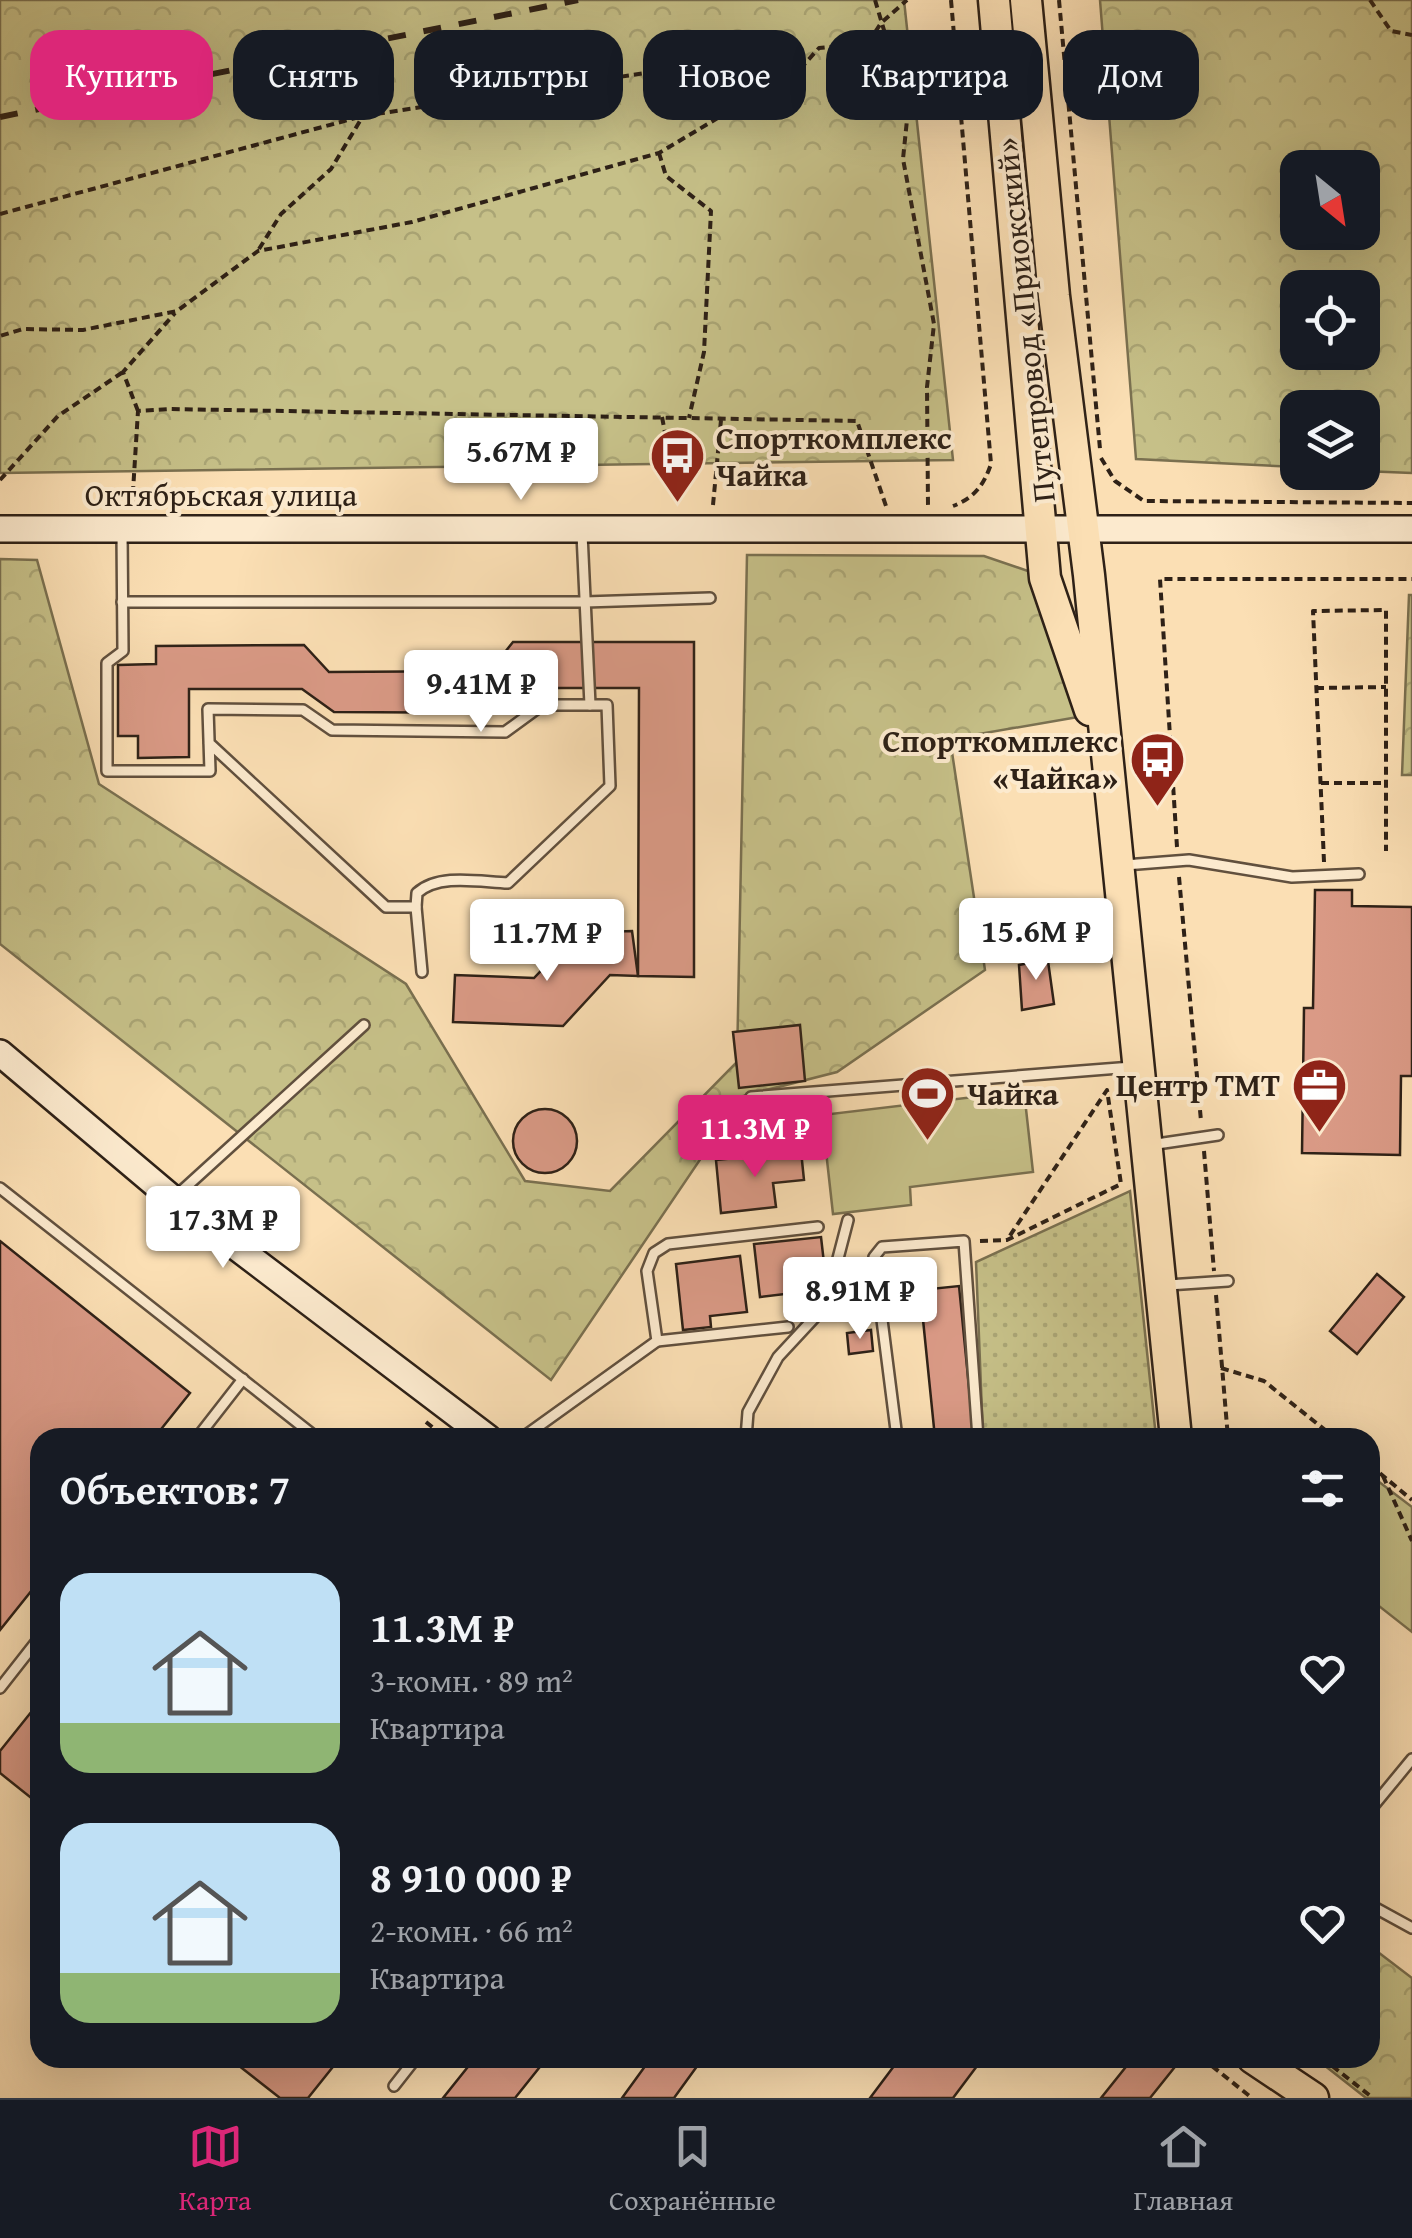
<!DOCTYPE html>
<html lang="ru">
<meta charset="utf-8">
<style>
body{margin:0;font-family:"Gentium Book Plus",serif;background:#20242c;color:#f1f3f6;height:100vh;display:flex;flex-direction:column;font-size:38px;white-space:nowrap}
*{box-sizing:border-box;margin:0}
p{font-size:32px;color:#9ea1a6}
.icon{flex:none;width:55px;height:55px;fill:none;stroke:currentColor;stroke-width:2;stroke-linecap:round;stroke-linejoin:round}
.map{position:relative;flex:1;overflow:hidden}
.drawer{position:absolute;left:30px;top:1428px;width:1350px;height:640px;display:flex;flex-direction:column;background:#171b24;border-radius:30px;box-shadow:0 10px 40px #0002}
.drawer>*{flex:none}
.hud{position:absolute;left:30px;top:30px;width:1352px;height:90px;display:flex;gap:20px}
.needle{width:65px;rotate:150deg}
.controls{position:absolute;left:1280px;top:150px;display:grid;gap:20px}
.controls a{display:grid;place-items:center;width:100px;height:100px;border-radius:20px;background:#171b24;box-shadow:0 10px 40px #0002;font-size:50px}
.price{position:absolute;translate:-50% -85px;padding:0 22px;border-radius:10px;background:#fff;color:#222;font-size:32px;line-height:65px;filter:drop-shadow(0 2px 5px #0008)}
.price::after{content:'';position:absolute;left:50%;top:60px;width:30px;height:22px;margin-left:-15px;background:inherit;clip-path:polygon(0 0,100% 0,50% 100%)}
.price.selected{background:#db2777;color:#fff}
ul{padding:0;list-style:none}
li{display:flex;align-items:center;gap:30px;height:250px;padding:0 30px}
li span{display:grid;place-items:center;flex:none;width:280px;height:200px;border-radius:30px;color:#555}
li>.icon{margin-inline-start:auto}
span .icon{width:120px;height:120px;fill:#fffc;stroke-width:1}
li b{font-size:42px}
h2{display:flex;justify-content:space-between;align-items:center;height:120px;padding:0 30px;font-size:42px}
.pill{padding:0 35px;border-radius:30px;background:#171b24;box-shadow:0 10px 40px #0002;font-size:35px;line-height:90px}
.pill.selected{background:#db2777;color:#fff}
.dock{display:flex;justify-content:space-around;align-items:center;height:140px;border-top:2px solid #363941;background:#171b24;font-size:28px;color:#9ea1a6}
.dock a{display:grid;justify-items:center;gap:5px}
.dock .selected{color:#db2777}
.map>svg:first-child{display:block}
.grass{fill:url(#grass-dots);stroke:#7a7050;stroke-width:2.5}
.forest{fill:url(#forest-crowns);stroke:#7a7050;stroke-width:2.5;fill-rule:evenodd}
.park{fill:#c6c088;stroke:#7a7050;stroke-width:2.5}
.building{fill:#da9a86;stroke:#2e2117;stroke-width:2.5}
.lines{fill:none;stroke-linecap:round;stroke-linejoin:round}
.lane-casing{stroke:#61503e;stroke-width:14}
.secondary-casing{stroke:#2e2117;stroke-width:30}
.primary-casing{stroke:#2e2117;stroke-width:35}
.path{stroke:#2e2117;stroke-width:4;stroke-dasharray:8 5;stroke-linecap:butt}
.lane{stroke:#fceace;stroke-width:9}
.secondary{stroke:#fceace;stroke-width:25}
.primary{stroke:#fbdfb4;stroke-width:30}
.rail{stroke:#2e2117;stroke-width:6;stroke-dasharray:18 18;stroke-linecap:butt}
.labels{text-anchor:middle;stroke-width:8;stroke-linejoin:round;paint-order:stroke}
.street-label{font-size:32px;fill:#2e2117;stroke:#fceace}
.poi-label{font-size:32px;font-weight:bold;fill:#2e2117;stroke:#fceace;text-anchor:start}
</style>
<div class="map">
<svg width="1412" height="2098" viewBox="0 0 1412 2098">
<defs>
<pattern id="grass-dots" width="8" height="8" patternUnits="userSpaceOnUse" patternTransform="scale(2.5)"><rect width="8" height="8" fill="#c6c088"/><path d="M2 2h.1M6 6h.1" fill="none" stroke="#aaa575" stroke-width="1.8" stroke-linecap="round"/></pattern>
<pattern id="forest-crowns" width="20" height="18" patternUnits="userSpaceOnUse" patternTransform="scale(2.5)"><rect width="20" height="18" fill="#c6c088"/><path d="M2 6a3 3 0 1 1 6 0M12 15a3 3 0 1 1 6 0" fill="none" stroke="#aaa575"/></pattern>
</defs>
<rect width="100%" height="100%" fill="#fbdfb4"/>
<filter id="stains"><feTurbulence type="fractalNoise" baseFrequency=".002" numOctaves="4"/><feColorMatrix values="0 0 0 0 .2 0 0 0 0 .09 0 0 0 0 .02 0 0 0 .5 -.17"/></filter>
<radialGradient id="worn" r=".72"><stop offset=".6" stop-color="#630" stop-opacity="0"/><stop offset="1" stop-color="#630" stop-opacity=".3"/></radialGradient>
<polygon class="grass" points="1130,1191 1156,1437 983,1437 976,1262"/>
<g class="forest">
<polygon points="0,0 904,0 953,460 0,473"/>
<path d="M1100,0H1412V473L1363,471L1362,408H1298L1297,467L1136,459ZM1298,168H1362V232H1298ZM1298,288H1362V352H1298Z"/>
<polygon points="747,555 984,556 1028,571 1044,609 1078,717 950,739 985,970 837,1072 743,1096 551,1380 0,944 0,559 37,560 99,784 406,984 525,1181 610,1191 737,1062"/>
<polygon points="1409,595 1412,595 1412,775 1402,775"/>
<polygon points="1370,1946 1412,1978 1412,2098 1366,2098 1315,2058 1370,2058"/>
</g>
<g class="park">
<polygon points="1024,1091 1033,1172 910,1187 911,1205 833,1214 822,1115"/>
<polygon points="1370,1475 1412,1507 1412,1632 1370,1599"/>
</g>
<g class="building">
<polygon points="513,642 694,642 694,977 638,976 639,688 537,688 508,713 334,712 302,689 189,689 189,757 138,758 138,736 118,736 118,665 156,664 156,646 304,645 329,672 490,671"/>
<polygon points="1315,890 1352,890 1352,906 1412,907 1412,1076 1401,1076 1400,1155 1302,1153 1304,1008 1313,1008"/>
<polygon points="632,931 638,976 610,975 563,1026 453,1022 455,975 534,978 577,933"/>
<polygon points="1038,953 1040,961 1048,961 1054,1004 1022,1010 1019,965 1029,963 1027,955"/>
<polygon points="800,1025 805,1081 739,1088 733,1032"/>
<circle cx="545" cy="1141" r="32"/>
<polygon points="801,1151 804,1180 773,1183 776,1207 721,1213 716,1160"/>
<polygon points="821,1237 827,1289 760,1297 754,1244"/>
<polygon points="0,1241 190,1393 154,1438 40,1438 40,1580 0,1630"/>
<polygon points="740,1256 747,1312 710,1316 711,1327 683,1330 676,1264"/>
<polygon points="1377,1274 1404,1297 1357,1354 1330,1331"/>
<polygon points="959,1286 974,1438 935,1438 920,1290"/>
<polygon points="871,1330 873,1351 849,1354 847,1333"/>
<polygon points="40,1701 40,1805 0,1773 0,1751"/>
<polygon points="229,2058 340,2058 308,2098 280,2098"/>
<polygon points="475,2058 547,2058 515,2098 443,2098"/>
<polygon points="651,2058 703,2058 674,2098 622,2098"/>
<polygon points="900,2058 983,2058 953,2098 870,2098"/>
<polygon points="1133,2058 1171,2058 1178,2063 1150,2098 1101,2098"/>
</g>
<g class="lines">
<defs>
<g id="lane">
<path d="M122,532L123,651L107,663V771H210L208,709L303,710L332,730L505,732L542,705H607L610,786L508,883C480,882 439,873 417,893L416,907H386L209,743"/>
<polyline points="582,534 590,705"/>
<polyline points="122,602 585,602 710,598"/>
<polyline points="1125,865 1189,860 1292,877 1359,874"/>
<polyline points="416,907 422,972"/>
<polyline points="751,1097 1132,1067"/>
<polyline points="1150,1145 1218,1135"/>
<polyline points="0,1188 317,1438"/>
<polyline points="175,1197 364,1025"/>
<polyline points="1168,1285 1228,1281"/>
<polyline points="657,1341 788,1327"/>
<polyline points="197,1438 243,1379"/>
<polyline points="522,1438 657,1341 647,1271 654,1253 668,1244 818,1227"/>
<polyline points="746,1438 748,1412 778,1357 829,1302 829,1293 848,1220"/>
<polyline points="891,1438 896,1430 874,1257 882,1247 964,1241 978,1438"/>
<polyline points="0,1688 40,1637"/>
<polyline points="1370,1810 1412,1759"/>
<polyline points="1370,1905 1412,1928"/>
<polyline points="394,2086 416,2058"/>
</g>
<g id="secondary">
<polyline points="0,529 1412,529"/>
<polyline points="0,1053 173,1199 488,1438"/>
</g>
<g id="primary">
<polyline points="994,0 1045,578 1090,710"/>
<polyline points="1026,0 1054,296 1089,575 1176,1438"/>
<polyline points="1253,2058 1313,2098"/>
</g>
</defs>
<use href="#lane" class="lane-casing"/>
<use href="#secondary" class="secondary-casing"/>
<use href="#primary" class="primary-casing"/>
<g class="path">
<polyline points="875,0 889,47 891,80 908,110 903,159 934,324 927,387 928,506"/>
<path d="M951,0L991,464C984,485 974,498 953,506"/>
<polyline points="1059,0 1100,449"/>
<polyline points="1370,0 1391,31 1412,35"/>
<polyline points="800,69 819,48 868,43 881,23 907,0"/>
<polyline points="659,153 666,176 711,211 704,352 689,418"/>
<polyline points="0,214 363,116 789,51 800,69 659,153 412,222 258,251 177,311 83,330 23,329 0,336"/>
<polyline points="259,249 281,214 331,169 363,116"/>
<polyline points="138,411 123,372 175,313"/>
<polyline points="662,417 679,505"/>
<polyline points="1101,458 1115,481 1144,501 1412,503"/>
<polyline points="0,480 58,416 123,372"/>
<polyline points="713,505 721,420"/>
<polyline points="132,507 138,411 169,409 857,421 886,506"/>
<polyline points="1316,688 1386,687"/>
<polyline points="1321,783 1386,783"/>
<polyline points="1177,847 1160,579 1412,579"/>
<polyline points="1324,862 1313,611 1386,610 1386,851"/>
<polyline points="1179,877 1201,1121"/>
<polyline points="1204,1151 1214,1271"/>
<polyline points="980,1241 1007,1240 1121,1184 1107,1090 1007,1240"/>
<polyline points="1216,1295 1228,1438"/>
<polyline points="1221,1368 1264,1381 1335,1438"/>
<polyline points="426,1422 446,1438"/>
<polyline points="1370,1465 1412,1500"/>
<polyline points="1383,1476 1412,1541"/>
<polyline points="1202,2058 1252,2098"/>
<polyline points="1322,2058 1373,2098"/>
</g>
<use href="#lane" class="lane"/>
<use href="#secondary" class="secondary"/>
<use href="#primary" class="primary"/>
<polyline class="rail" points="0,117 578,0"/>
</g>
<defs>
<symbol id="bus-pin" viewBox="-11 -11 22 30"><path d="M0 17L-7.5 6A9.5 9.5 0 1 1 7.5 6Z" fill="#8f2418" stroke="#fceace"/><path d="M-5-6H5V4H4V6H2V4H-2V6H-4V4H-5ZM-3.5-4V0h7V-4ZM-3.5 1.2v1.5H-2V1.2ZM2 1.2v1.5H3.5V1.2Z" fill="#fff"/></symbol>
<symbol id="office-pin" viewBox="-11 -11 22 30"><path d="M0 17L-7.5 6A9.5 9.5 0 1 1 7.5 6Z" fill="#8f2418" stroke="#fceace"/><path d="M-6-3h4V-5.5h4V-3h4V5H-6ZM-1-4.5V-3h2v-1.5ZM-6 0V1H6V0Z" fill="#fff"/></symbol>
<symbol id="stadium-pin" viewBox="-11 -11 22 30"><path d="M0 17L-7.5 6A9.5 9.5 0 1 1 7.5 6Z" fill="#8f2418" stroke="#fceace"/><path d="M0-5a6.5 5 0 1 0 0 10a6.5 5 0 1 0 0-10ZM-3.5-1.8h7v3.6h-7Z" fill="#fff"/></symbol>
</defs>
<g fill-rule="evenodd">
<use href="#bus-pin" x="646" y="424" width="63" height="86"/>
<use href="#bus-pin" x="1126" y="728" width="63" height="86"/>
<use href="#office-pin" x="1288" y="1054" width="63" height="86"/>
<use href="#stadium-pin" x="896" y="1062" width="63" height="86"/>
</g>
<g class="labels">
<g class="street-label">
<text transform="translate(1025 320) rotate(-96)" y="11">Путепровод «Приокский»</text>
<text x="221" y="506">Октябрьская улица</text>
</g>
<g class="poi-label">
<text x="716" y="449">Спорткомплекс<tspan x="716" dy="37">Чайка</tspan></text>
<text x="1118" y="752" text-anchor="end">Спорткомплекс<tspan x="1118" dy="37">«Чайка»</tspan></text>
<text x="1280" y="1096" text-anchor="end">Центр ТМТ</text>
<text x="967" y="1105">Чайка</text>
</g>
</g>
<rect width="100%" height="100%" filter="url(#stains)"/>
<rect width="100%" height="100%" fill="url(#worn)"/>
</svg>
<div class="controls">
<a><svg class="needle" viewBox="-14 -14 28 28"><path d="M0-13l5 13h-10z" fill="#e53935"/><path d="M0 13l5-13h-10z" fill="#9ea1a6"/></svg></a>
<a><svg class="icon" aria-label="locate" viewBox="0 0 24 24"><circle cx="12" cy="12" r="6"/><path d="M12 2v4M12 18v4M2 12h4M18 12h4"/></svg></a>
<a><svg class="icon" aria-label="layers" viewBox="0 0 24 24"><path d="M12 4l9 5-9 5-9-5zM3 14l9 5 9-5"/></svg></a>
</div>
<b class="price" style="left:521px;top:503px">5.67M ₽</b>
<b class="price" style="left:481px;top:735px">9.41M ₽</b>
<b class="price" style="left:1036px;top:983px">15.6M ₽</b>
<b class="price" style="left:547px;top:984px">11.7M ₽</b>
<b class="price selected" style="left:755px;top:1180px">11.3M ₽</b>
<b class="price" style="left:223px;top:1271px">17.3M ₽</b>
<b class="price" style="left:860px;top:1342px">8.91M ₽</b>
<div class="hud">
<a class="pill selected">Купить</a>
<a class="pill">Снять</a>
<a class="pill">Фильтры</a>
<a class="pill">Новое</a>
<a class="pill">Квартира</a>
<a class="pill">Дом</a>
</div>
<section class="drawer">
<h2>Объектов: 7<svg class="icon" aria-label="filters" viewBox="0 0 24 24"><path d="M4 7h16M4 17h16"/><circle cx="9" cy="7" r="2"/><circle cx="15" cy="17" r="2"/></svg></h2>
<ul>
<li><span style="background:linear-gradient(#bfe0f5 75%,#8fb573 0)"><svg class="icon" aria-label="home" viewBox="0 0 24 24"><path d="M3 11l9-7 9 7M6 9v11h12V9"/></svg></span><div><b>11.3M ₽</b><p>3-комн. · 89 m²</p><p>Квартира</p></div><svg class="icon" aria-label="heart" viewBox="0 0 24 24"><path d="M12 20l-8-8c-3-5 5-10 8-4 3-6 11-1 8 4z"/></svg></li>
<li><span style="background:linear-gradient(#bfe0f5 75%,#8fb573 0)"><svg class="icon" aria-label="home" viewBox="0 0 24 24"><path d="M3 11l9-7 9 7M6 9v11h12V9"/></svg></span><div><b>8 910 000 ₽</b><p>2-комн. · 66 m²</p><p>Квартира</p></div><svg class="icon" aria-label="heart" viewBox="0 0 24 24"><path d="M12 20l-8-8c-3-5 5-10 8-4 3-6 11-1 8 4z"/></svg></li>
</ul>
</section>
</div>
<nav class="dock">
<a class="selected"><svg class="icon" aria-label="map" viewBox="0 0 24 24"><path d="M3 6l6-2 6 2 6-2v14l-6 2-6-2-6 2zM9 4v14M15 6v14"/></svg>Карта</a>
<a><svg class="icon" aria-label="saved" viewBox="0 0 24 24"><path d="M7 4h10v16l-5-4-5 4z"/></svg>Сохранённые</a>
<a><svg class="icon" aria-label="home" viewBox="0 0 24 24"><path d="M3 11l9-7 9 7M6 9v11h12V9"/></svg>Главная</a>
</nav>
